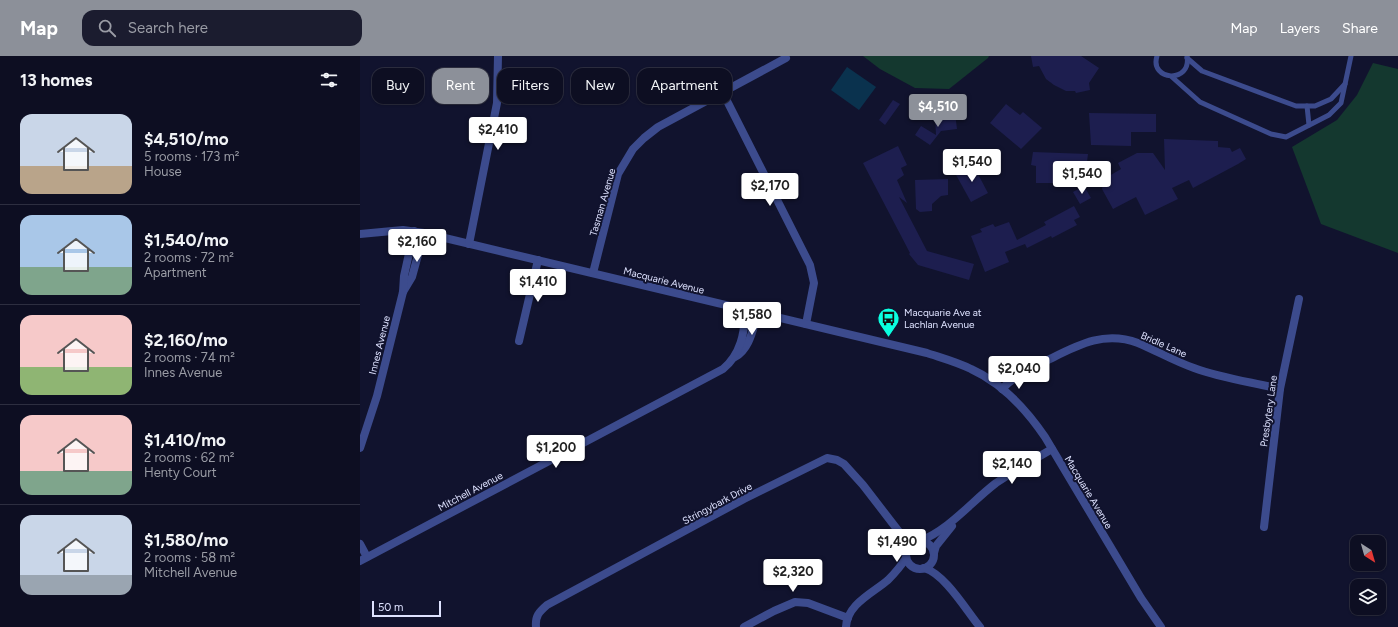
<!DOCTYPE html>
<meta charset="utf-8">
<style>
body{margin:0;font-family:Figtree,sans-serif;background:#1b1c2f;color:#f1f3f6;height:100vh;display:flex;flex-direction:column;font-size:15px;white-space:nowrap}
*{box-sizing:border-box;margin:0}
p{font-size:13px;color:#9a9ca5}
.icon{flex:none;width:22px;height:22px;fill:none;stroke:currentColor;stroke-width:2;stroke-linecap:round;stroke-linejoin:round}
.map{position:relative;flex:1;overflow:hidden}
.panel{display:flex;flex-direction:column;background:#0d0e22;width:360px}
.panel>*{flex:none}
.banner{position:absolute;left:12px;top:12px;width:380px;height:36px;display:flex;gap:8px}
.needle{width:26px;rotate:143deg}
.buttons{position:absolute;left:990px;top:479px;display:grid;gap:8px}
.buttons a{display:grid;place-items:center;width:36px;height:36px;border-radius:8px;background:#0d0e22;box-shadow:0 1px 3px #0004,0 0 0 1px #2d2e40;font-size:20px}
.scale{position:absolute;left:12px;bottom:10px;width:69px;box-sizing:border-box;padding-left:4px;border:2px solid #dee2ff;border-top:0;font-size:11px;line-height:14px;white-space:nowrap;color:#dee2ff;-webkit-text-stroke:3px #11132e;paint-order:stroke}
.price{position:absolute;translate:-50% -34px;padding:0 9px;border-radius:4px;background:#fff;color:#222;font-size:13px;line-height:26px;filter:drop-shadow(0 1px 2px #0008)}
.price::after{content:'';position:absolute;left:50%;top:24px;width:12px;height:9px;margin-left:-6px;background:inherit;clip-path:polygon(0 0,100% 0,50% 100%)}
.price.selected{background:#8c9099;color:#fff}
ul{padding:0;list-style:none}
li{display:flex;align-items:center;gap:12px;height:100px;padding:0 20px}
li+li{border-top:1px solid #2d2e40}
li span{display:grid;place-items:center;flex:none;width:112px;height:80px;border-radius:12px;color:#555}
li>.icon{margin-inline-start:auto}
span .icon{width:48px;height:48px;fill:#fffc;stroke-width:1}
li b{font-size:17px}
h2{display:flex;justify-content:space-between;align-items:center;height:48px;padding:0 20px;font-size:17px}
.tag{padding:0 14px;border-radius:12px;background:#0d0e22;box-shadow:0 1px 3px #0004,0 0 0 1px #2d2e40;font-size:14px;line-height:36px}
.tag.selected{background:#8c9099;color:#fff}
header{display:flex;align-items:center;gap:24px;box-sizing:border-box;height:56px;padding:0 20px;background:#8c9099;color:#fff}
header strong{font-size:19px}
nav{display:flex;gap:22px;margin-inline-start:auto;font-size:14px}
.search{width:280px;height:36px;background:#1b1c2f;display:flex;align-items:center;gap:10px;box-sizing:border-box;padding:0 14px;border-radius:12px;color:#9a9ca5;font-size:15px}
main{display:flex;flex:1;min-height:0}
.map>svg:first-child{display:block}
.green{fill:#14382f}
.water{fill:#0a324e}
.building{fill:#1d1e4f}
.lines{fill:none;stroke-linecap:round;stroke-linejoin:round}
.lane{stroke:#3c4b8d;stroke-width:5}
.street{stroke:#3c4b8d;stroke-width:8}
.labels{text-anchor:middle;stroke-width:4;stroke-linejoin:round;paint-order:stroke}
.street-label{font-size:10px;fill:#dee2ff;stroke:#11132e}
.poi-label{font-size:10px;fill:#dee2ff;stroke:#11132e;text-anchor:start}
</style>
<header>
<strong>Map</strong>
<div class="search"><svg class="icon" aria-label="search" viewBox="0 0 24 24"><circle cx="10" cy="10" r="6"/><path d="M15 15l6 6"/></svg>Search here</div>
<nav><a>Map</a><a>Layers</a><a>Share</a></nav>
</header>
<main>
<section class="panel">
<h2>13 homes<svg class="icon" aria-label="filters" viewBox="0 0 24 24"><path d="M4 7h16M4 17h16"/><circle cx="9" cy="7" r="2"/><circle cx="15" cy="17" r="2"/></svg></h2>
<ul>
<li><span style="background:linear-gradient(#c9d6e8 65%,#b9a48a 0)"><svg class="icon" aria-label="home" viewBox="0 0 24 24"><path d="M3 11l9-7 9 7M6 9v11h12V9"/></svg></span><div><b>$4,510/mo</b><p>5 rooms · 173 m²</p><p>House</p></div></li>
<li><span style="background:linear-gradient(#a9c7e8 65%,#7fa58c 0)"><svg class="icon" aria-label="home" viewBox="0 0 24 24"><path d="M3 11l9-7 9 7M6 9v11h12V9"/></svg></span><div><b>$1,540/mo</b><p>2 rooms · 72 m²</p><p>Apartment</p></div></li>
<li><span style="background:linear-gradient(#f6c9c9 65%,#8fb573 0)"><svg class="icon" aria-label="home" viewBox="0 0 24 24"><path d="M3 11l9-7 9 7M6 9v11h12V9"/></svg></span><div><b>$2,160/mo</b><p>2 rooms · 74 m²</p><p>Innes Avenue</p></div></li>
<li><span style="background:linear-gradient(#f6c9c9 70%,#7fa58c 0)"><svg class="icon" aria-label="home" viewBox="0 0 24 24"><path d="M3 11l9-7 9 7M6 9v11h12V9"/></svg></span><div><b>$1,410/mo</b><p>2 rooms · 62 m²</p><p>Henty Court</p></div></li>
<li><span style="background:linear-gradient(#c9d6e8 75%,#9aa5b1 0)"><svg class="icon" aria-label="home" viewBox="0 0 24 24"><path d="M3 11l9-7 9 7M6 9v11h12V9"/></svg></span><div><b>$1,580/mo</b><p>2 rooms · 58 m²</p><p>Mitchell Avenue</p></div></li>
</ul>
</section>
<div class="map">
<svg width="1038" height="571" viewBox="0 0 1038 571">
<rect width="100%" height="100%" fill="#11132e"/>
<g class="green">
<polygon points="503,0 629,0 628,2 589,33 555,32 520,13"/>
<polygon points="1013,7 1038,13 1038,197 961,168 932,91 977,64 997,39"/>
</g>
<polygon class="water" points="487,11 516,31 499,54 471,34"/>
<g class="building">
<polygon points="671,0 721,0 739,12 729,27 730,34 716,37 715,35 706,35 694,29 686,23 679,10 673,11"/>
<polygon points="533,44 540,48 525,69 519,64"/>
<polygon points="646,48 660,59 663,56 682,72 661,93 630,67"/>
<polygon points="595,57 597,73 581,75 570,89 555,79 561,70 576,79 575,60"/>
<polygon points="729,57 796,58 796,76 771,76 771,90 731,89"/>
<polygon points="804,83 858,85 858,91 870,92 872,96 880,92 886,103 878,108 833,132 829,124 812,132 818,143 785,159 776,141 753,153 742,133 744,123 761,113 758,107 777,97 793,97 805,114"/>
<polygon points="538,90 547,109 541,112 544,119 537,124 547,147 539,141 567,195 614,208 609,224 558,209 549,198 550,197 503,107"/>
<polygon points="673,96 728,98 726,114 706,114 706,127 676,127 676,110 671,109"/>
<polygon points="612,107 628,137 611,146 595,117"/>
<polygon points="588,123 588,139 581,140 572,148 572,155 560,156 556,153 555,124"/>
<polygon points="724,130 731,142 720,148 713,136"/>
<polygon points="714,150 720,161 714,164 717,169 692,182 691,180 667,192 665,188 645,196 649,206 625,216 611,180 622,176 620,173 633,168 635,171 649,166 657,184 686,169 684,166"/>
</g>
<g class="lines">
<g class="lane">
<path d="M797,0C789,25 832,28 827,0"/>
<polyline points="827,2 842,15 936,50 955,50 971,43 985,28"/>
<polyline points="812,21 840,46 911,78 926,81 969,59 981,47 991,0"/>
<polyline points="947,50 949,69"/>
</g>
<g class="street">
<polyline points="363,37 450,209 454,227 446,268"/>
<path d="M0,178L43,174L64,177L567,297C582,302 597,306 611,313C642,327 666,353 685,381L781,542L801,571"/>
<polyline points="109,188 137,47 138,0"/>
<polyline points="233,217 258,118 273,93 284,82 298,71 426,2"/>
<polyline points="43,236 52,221 64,177"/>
<polyline points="159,285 178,204"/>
<path d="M375,301C390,293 393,272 398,257"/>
<path d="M642,333C654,320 671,313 686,305C716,290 743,274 778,287C797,295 814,305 834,312C861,322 891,326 920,333"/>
<polyline points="0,392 17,340 43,236 44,220 54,175"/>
<polyline points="904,471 920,333 939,243"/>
<path d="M560,485C590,473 611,446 636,427C654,415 673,404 692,393"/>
<circle cx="560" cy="499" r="14"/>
<polyline points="0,488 7,501"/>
<polyline points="574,497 576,490 592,470"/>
<path d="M0,505L363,313C380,299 386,276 384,254"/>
<path d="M564,512C585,518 606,554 620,571"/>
<path d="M176,571C175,560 179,556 187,549L384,443L467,402L477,404L484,408L503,429L540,477L547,494"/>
<polyline points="384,571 414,555 435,546 448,547 488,562"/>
<path d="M486,571C487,548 513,537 528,524C535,517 541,510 546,502"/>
</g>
</g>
<defs>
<symbol id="bus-pin" viewBox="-11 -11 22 30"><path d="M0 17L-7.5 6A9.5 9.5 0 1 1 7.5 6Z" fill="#0affe0" stroke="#11132e"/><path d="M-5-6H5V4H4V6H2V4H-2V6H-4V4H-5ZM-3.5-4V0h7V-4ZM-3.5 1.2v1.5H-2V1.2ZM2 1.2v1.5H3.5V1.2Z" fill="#111"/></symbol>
</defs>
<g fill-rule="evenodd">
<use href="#bus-pin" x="516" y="250" width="25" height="34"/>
</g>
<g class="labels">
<g class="street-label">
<text transform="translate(242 146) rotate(-74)" y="4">Tasman Avenue</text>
<text transform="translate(304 224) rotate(14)" y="4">Macquarie Avenue</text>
<text transform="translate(804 288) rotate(24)" y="4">Bridle Lane</text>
<text transform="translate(19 289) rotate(-76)" y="4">Innes Avenue</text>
<text transform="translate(908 355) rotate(-82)" y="4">Presbytery Lane</text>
<text transform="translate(110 435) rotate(-28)" y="4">Mitchell Avenue</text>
<text transform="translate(729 436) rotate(59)" y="4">Macquarie Avenue</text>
<text transform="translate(357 447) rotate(-28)" y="4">Stringybark Drive</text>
</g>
<g class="poi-label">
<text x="544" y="260">Macquarie Ave at<tspan x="544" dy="12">Lachlan Avenue</tspan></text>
</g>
</g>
</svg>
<div class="buttons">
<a><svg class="needle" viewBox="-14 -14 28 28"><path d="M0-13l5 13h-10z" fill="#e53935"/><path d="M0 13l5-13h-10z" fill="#9a9ca5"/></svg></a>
<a><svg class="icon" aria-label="layers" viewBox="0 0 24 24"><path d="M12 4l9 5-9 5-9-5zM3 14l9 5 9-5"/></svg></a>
</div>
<div class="scale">50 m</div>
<b class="price selected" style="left:578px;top:72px">$4,510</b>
<b class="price" style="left:138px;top:95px">$2,410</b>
<b class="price" style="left:612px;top:127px">$1,540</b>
<b class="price" style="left:722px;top:139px">$1,540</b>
<b class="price" style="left:410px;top:151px">$2,170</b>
<b class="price" style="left:57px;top:207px">$2,160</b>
<b class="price" style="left:178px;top:247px">$1,410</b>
<b class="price" style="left:392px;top:280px">$1,580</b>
<b class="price" style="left:659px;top:334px">$2,040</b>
<b class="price" style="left:196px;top:413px">$1,200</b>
<b class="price" style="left:652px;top:429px">$2,140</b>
<b class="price" style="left:537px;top:507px">$1,490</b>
<b class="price" style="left:433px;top:537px">$2,320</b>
<div class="banner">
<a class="tag">Buy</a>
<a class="tag selected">Rent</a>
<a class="tag">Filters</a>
<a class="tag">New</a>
<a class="tag">Apartment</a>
</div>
</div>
</main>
